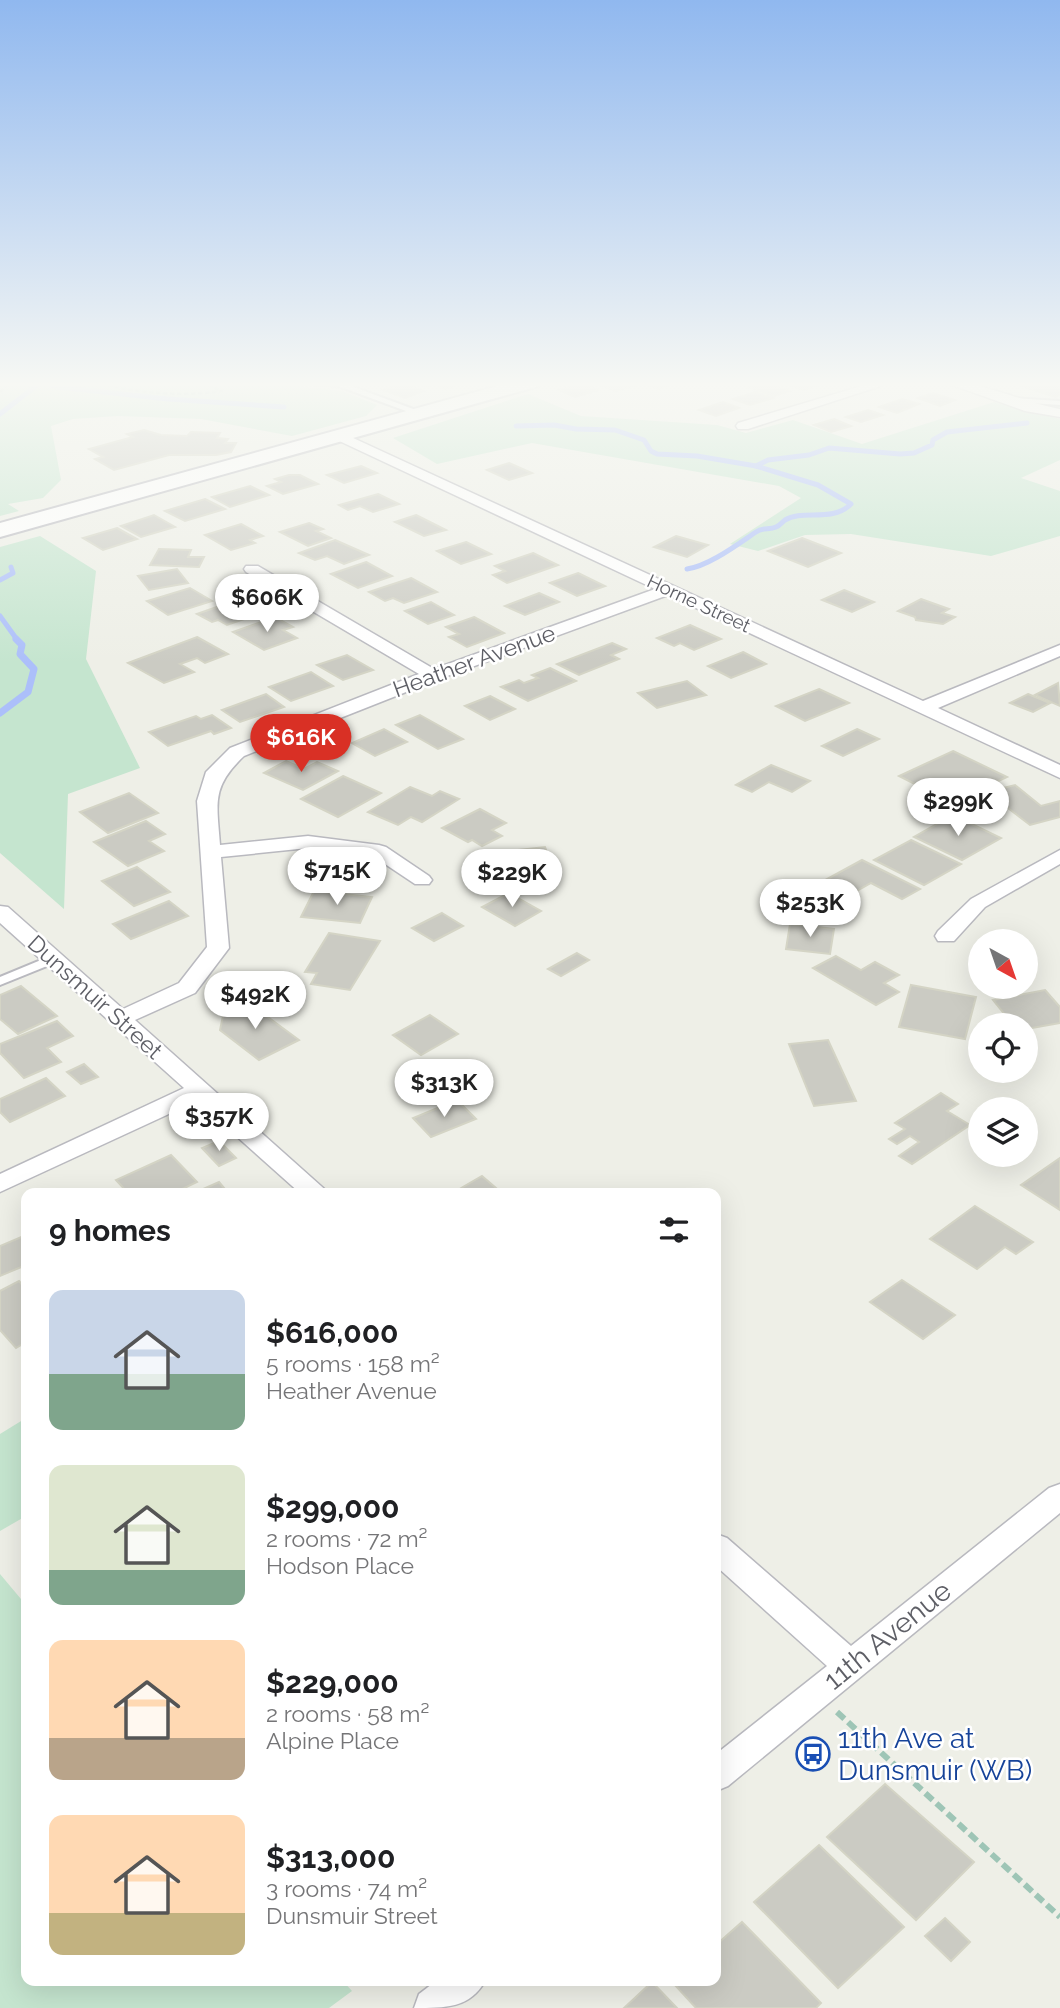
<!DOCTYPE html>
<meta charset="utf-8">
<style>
body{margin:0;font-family:Raleway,sans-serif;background:#f2f2f2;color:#202124;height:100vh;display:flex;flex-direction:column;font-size:26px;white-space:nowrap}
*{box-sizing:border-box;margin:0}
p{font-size:23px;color:#757577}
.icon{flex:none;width:38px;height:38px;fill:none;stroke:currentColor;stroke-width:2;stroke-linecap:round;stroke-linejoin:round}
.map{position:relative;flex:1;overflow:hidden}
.drawer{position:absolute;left:21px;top:1188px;width:700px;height:798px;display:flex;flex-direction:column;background:#fff;border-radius:14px;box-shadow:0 7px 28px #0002}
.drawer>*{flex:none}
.needle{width:46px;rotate:140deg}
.buttons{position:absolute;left:968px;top:929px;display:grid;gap:14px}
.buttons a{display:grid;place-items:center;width:70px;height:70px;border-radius:50%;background:#fff;box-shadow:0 7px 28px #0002;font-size:35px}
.price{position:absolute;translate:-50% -60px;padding:0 16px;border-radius:24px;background:#fff;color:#222;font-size:23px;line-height:46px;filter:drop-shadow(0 2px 4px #0008)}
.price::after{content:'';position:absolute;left:50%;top:42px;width:21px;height:16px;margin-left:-10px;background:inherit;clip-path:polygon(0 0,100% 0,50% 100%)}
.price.selected{background:#d93025;color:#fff}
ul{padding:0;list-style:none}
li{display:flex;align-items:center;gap:21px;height:175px;padding:0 28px}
li span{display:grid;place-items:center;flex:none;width:196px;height:140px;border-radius:14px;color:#555}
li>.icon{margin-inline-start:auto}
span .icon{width:84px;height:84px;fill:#fffc;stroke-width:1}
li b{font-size:30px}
h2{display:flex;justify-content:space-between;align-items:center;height:84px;padding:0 28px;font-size:30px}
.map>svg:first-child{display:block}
.green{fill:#c5e5cf}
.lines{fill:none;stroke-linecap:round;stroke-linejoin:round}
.stream-far1{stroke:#acbffa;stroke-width:5}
.stream{stroke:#acbffa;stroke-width:7}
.building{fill:#cbcbc3;stroke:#d4d4c5;stroke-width:2}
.lane-casing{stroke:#b9b9bf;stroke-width:4}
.street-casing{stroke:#b9b9bf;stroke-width:3}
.secondary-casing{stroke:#babac1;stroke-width:4}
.path-far1{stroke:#9ec5b6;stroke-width:2.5;stroke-dasharray:4.5 2.5;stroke-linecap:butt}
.path{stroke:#9ec5b6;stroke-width:6;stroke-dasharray:10 5;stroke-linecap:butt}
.lane{fill:#fff;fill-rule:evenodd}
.street{fill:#fff;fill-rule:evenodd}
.secondary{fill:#fff;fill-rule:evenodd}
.labels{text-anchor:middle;stroke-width:5;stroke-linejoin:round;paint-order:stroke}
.far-street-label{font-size:19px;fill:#5e5f66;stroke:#fff}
.street-label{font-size:23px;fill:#5e5f66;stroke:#fff}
.near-street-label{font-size:28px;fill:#5e5f66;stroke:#fff}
.near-transit-label{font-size:28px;fill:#164399;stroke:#fff;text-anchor:start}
</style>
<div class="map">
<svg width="1060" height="2008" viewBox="0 0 1060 2008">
<rect width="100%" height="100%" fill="#eeefe7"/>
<g class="green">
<polygon points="0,382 260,382 342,391 377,405 366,416 292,436 201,419 118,416 73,419 51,426 61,480 43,498 8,504 19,511 0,516"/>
<polygon points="528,394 581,416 717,425 746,433 793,420 862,444 994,402 1060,419 1060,460 1021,478 1060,491 1060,536 991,556 851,534 805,535 758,551 730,544 801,498 779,486 532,443 437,464 393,438"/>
<polygon points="40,536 96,571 86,659 140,768 68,794 64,909 0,853 0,547"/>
<polygon points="26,1418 26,1516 0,1531 0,1434"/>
<polygon points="0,1574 26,1605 26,1981 343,1981 352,1991 329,2008 0,2008"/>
</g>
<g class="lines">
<g class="stream-far1">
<polyline points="42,382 58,387 168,399 284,407"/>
<polyline points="0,414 41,382"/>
<polyline points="516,426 554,425 576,429 615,430 644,440 651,451 657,454 697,456 756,466 768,460 809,455 829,448 900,454 914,453 932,445 933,440 947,432 1027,423"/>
<path d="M687,569C709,566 738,544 756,532C763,527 769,530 776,527C780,526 782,522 785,520C803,509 832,523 851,504L818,485L756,466"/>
<polyline points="0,580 13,573 11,567"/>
<polyline points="0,616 18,641"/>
</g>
<polyline class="stream" points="0,713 28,692 34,669 20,654 22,645 16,639"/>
</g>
<g class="building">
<polygon points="413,382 454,382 461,384 445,389 434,384 426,387"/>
<polygon points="609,382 628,382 638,385 616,391 600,385 611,382"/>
<polygon points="647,382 669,382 674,383 659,389 641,383"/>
<polygon points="764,382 790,391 774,396 748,387"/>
<polygon points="780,382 828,382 804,390"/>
<polygon points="1009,382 1060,382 1060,395 1055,397"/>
<polygon points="405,383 424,391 405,398 383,390"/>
<polygon points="581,383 598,390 575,397 559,390"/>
<polygon points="755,392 773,398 750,405 733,399"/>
<polygon points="933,393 955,400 940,406 918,398"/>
<polygon points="902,399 919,404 897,413 879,407"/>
<polygon points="723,402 739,408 716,416 699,410"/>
<polygon points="868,410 883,415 861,422 846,417"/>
<polygon points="834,419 851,426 831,432 814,425"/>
<polygon points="144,430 161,435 187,436 191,432 220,433 217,438 228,439 225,443 236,443 231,452 216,455 169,455 114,470 95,459 103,457 89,449 133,437 127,434"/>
<polygon points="509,463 532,473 509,480 487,470"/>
<polygon points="361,466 377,473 344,483 327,475"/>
<polygon points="289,475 300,475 318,484 283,494 267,486 281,482 275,479"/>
<polygon points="250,486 269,495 230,507 212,497"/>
<polygon points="378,494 399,504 373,512 360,506 348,510 339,505"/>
<polygon points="205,499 225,509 185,521 165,511"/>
<polygon points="154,515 175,527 141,537 121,526"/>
<polygon points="416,515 446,530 424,536 395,522"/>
<polygon points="309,523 323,529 316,531 331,538 308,546 280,532"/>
<polygon points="241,524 263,536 250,540 255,543 231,550 205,535"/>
<polygon points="117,528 137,539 103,550 83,538"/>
<polygon points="676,536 708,545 687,557 654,547"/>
<polygon points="802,538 841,553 808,567 768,551"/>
<polygon points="335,540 369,555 344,564 327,556 315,560 299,553"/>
<polygon points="466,542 491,554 461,564 437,551"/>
<polygon points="159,549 191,550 188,557 204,557 199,567 150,565"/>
<polygon points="533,553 558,565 507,583 493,575 505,571 495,566"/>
<polygon points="366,562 392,576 358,588 331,574"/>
<polygon points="177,569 188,583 149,590 138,576"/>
<polygon points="578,573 605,586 577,596 550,583"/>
<polygon points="411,578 437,592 404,603 393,598 385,601 369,592"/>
<polygon points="190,588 212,601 168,615 147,601"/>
<polygon points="844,590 874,602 852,612 822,600"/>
<polygon points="539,593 559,602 525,615 505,606"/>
<polygon points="242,598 257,606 250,609 259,614 227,625 218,620 212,622 197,614"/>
<polygon points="921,599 949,609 942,613 955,617 943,624 916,620 915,617 898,611"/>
<polygon points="431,602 454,615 428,624 405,611"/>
<polygon points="275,617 293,627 283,630 297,638 264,650 233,632"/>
<polygon points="474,617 504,633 467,647 449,637 459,634 446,627"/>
<polygon points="690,625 721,639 694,650 680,643 674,646 657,638"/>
<polygon points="197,637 228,654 205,663 197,658 180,664 194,672 164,683 128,663"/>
<polygon points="612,643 626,649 611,655 619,659 579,675 557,664"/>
<polygon points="743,652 766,664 731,678 708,666"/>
<polygon points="347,655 373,670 343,680 317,665"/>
<polygon points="550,668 576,681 528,701 501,687 519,680 524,683 538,678 532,675"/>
<polygon points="311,672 333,686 291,701 269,687"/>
<polygon points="687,681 706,695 657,708 638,693"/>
<polygon points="1058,683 1060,706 1035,695"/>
<polygon points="819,689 849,703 805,721 776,706"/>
<polygon points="266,694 284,707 240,722 222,710"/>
<polygon points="1028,694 1050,703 1033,712 1010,703"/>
<polygon points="490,696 515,709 490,720 465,706"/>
<polygon points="212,715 231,728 214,734 211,731 168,746 149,732 196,716 201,719"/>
<polygon points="420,715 463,739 438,749 396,725"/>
<polygon points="384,729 407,742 375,756 352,743"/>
<polygon points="857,729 879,739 843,756 822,746"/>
<polygon points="953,751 1007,777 952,803 899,776"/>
<polygon points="286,761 304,769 317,762 338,771 303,790 264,773"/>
<polygon points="771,765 810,781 792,792 769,782 752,792 736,785"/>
<polygon points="343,776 381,793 338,817 301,799"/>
<polygon points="1015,785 1041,806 1060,801 1060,817 1030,825 987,792"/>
<polygon points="410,787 432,796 440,791 459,799 422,822 411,817 398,825 368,812"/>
<polygon points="129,793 158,813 108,833 80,812"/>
<polygon points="480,809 506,823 492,830 502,836 482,846 472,840 468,842 442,828"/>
<polygon points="953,815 1001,838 962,860 914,837"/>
<polygon points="146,821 165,834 149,841 164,851 128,866 94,842"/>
<polygon points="911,840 961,864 924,885 874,860"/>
<polygon points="545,847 554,870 526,873 517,850"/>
<polygon points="862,860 920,889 902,899 871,883 853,893 827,879"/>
<polygon points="137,867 170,892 134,906 102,881"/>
<polygon points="314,891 372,897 360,923 301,917"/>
<polygon points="509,893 541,911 515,926 482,907"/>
<polygon points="169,901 188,916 131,939 113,924"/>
<polygon points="779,904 840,908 840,923 778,919"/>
<polygon points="442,913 463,926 434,941 412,928"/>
<polygon points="790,924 834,929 830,954 786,949"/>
<polygon points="329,933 380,941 350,990 311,984 317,973 305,972"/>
<polygon points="577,953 589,960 561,976 548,969"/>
<polygon points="836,956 861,970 875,962 899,975 884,983 899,992 876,1005 813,968"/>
<polygon points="911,985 976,997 965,1039 899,1027"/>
<polygon points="21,986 57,1016 18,1034 0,1019 0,995"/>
<polygon points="1045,990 1060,1007 1060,1023 1026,1029 1026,1026 1014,1026 993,1000"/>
<polygon points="246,1001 299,1040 259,1060 220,1030 224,1011"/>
<polygon points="430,1015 458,1034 421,1055 393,1035"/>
<polygon points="57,1021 73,1036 47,1048 61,1062 24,1078 0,1053 0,1044"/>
<polygon points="828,1040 856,1101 814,1106 789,1044"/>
<polygon points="84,1064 98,1077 81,1084 67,1072"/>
<polygon points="46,1078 65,1096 10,1122 0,1112 0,1099"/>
<polygon points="941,1093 958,1104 947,1111 970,1125 912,1164 899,1156 919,1142 910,1136 897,1144 889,1139 905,1129 895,1123"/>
<polygon points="457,1100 476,1119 431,1137 413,1118"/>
<polygon points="219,1141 236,1158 219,1166 202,1148"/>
<polygon points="171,1155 197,1182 172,1194 129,1194 116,1180"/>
<polygon points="1060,1158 1060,1210 1021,1185"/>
<polygon points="482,1176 503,1194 451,1194"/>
<polygon points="219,1182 229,1194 192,1194"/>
<polygon points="975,1206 1033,1242 1016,1254 1005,1247 977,1269 930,1239"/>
<polygon points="26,1235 26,1265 0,1276 0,1246"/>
<polygon points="902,1280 955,1315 923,1339 870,1302"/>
<polygon points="19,1281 26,1289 26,1342 16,1348 0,1330 0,1291"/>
<polygon points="885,1784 974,1862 916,1920 827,1837"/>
<polygon points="819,1845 904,1927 838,1988 754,1902"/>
<polygon points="945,1918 970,1942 951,1961 925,1936"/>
<polygon points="742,1922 821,2003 816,2008 696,2008 673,1983 716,1981 716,1945"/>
<polygon points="652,1982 677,2008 624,2008"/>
</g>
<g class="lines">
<defs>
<g id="lane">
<polygon points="307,382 343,383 424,413 417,415 338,386 310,384"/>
<polygon points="1012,398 1060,401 1060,405 1015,402 1012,402"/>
<polygon points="53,955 57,956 59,959 57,962 0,985 0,977"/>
</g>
<g id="street">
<polygon points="875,382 893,382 748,429 738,429 736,426 738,423"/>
<path d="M944,382C975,379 1025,403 1060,409V417L1025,411Z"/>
<path d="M338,431L923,701L1060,645V656L938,708L1060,765V778L668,595L439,679L244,756C211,787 217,803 220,845L308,836L379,845L386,847L429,876L432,880L429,884H415L373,856L308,848L221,857L229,948L195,993L135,1020L330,1194H301L197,1101L0,1192V1174L184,1088L0,923V906L8,907L123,1009L179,983L207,947L197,801L206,772L230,748L419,674L246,572L244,569L246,566H258L434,669L655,589L333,438V432Z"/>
<polygon points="1060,850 1060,864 985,907 954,941 938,941 935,936 938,931 971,899"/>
<polygon points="1060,1484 1060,1513 728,1786 716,1791 716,1754 827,1666 716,1566 716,1534 727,1538 851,1646 1049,1488"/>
<path d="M436,1981H485C470,2008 446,2008 414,2008L419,1994Z"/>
</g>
<polygon id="secondary" points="512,382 541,382 539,386 0,537 0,523"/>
</defs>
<use href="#lane" class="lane-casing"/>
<use href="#street" class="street-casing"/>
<use href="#secondary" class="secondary-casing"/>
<g class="path-far1">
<path d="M94,382C134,393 181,397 222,391L210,386L224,382"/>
<polyline points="0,392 11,382"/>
</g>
<polyline class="path" points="837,1712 1060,1917"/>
<use href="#lane" class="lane"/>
<use href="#street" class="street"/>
<use href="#secondary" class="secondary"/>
</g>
<linearGradient id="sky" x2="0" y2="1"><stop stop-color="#90b8ef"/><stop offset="0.58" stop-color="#f7f8f4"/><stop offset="1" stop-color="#f7f8f4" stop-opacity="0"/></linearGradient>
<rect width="1060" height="663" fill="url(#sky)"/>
<defs>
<symbol id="bus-ring" viewBox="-11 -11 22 22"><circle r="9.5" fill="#fff" stroke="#1a4fb4" stroke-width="1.5"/><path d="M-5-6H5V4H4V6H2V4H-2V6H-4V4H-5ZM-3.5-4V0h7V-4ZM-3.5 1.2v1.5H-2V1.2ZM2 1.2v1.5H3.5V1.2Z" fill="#1a4fb4"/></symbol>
</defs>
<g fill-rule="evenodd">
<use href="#bus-ring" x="794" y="1735" width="38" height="38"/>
</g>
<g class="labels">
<g class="far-street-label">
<text transform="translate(699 603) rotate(25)" y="7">Horne Street</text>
</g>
<g class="street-label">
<text transform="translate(474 661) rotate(-20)" y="8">Heather Avenue</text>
<text transform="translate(95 997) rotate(42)" y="8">Dunsmuir Street</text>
</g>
<g class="near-street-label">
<text transform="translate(887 1635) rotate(-39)" y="10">11th Avenue</text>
</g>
<g class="near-transit-label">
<text x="838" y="1748">11th Ave at<tspan x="838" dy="32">Dunsmuir (WB)</tspan></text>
</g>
</g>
</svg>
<div class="buttons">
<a><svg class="needle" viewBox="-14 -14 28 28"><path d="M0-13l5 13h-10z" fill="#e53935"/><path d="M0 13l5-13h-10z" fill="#757577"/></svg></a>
<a><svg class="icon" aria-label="locate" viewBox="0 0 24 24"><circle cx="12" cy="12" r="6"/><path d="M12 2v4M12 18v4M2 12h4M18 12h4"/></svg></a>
<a><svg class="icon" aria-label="layers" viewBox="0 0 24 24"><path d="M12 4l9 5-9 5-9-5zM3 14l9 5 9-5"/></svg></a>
</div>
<b class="price" style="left:267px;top:634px">$606K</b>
<b class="price selected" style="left:301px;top:774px">$616K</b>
<b class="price" style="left:958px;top:838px">$299K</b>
<b class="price" style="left:337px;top:907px">$715K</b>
<b class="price" style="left:512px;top:909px">$229K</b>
<b class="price" style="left:810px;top:939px">$253K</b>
<b class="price" style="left:255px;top:1031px">$492K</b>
<b class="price" style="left:444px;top:1119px">$313K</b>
<b class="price" style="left:219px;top:1153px">$357K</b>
<section class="drawer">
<h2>9 homes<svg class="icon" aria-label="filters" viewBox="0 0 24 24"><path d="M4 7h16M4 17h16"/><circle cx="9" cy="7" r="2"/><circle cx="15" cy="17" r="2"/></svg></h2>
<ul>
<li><span style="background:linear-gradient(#c9d6e8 60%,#7fa58c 0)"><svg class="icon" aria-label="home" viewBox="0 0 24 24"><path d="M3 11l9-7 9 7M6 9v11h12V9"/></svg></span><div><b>$616,000</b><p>5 rooms · 158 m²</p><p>Heather Avenue</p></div></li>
<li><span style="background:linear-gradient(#dfe7d0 75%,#7fa58c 0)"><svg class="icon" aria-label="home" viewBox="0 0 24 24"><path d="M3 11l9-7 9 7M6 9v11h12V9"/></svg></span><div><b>$299,000</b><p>2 rooms · 72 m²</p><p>Hodson Place</p></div></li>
<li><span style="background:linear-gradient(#ffd9b3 70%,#b9a48a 0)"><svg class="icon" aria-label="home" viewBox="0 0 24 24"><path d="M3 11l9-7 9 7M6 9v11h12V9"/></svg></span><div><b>$229,000</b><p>2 rooms · 58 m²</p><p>Alpine Place</p></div></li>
<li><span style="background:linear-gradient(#ffd9b3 70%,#c2b280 0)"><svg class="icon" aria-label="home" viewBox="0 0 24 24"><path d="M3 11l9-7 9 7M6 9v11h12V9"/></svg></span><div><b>$313,000</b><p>3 rooms · 74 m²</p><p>Dunsmuir Street</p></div></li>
</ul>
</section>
</div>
